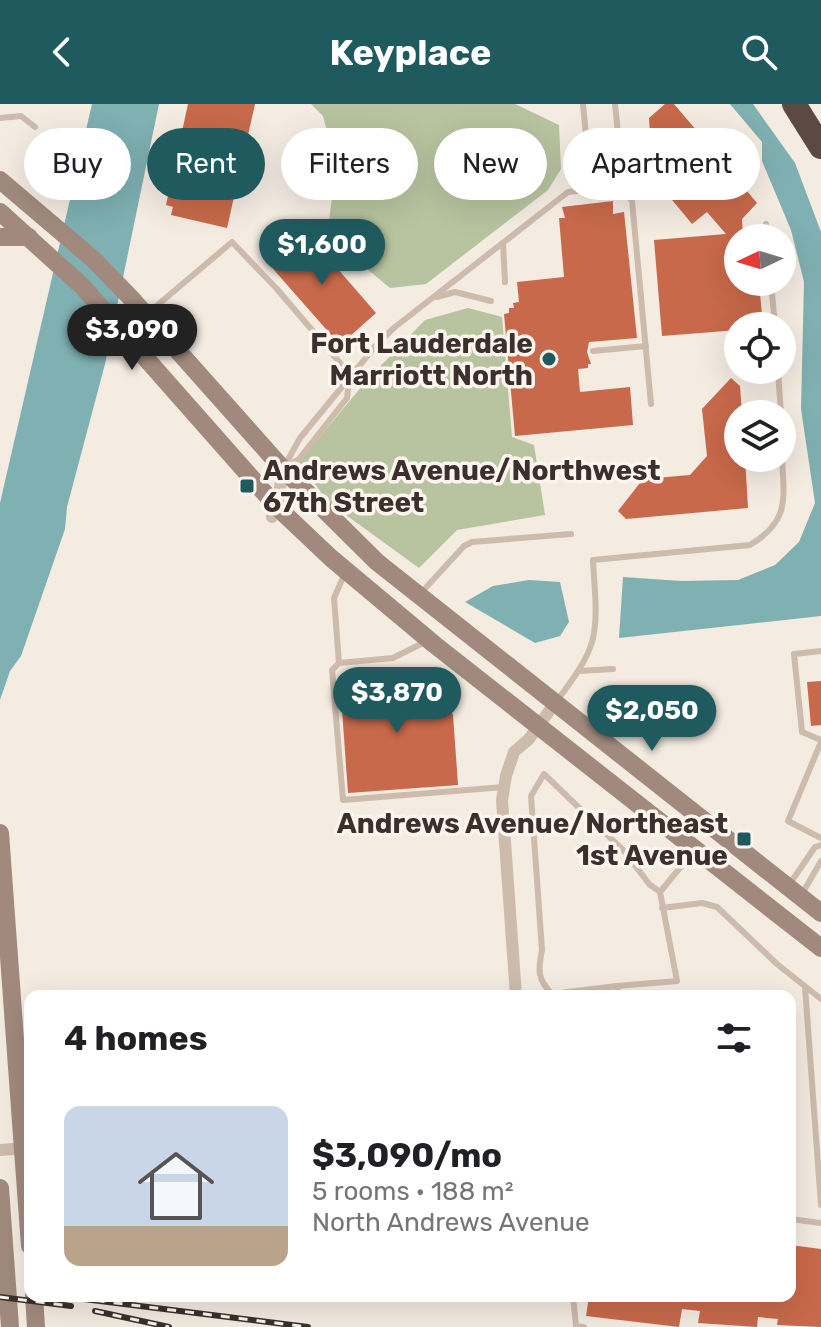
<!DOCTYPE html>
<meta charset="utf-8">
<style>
body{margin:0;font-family:Rubik,sans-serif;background:#f2f2f2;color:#202124;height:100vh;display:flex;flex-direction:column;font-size:30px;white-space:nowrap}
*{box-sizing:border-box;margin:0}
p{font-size:26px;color:#757577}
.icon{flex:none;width:44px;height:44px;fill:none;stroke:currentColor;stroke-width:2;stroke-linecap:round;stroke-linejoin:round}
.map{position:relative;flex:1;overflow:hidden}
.drawer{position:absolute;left:24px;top:886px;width:772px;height:312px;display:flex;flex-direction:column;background:#fff;border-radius:16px;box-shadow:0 8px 32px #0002}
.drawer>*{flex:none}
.hud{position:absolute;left:24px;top:24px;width:774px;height:72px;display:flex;gap:16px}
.needle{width:52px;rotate:266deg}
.tools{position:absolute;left:724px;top:120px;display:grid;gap:16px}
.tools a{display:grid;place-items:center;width:72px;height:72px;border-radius:50%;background:#fff;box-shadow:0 8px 32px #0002;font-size:40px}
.price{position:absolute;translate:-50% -68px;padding:0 18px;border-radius:28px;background:#1f5a5e;color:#fff;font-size:26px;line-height:52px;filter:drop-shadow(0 2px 4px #0008)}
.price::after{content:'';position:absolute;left:50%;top:48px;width:24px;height:18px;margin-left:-12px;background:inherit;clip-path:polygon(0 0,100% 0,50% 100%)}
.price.current{background:#222;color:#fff}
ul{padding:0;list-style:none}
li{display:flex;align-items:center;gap:24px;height:200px;padding:0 40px}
li span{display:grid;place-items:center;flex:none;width:224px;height:160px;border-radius:16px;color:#555}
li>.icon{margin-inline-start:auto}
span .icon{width:96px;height:96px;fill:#fffc;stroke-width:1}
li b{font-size:34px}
h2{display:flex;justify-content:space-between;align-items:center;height:96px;padding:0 40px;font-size:34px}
.chip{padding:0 28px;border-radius:36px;background:#fff;box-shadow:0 8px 32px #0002;font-size:28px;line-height:72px}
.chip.current{background:#1f5a5e;color:#fff}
header{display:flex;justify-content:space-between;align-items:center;height:104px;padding:0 40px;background:#1f5a5e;color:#fff;font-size:36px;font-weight:700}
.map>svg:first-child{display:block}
.green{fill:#b8c4a0}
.water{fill:#7fb0b2}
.building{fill:#c8694b}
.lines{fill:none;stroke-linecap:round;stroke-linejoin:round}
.service{stroke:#cdbbac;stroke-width:6}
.minor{stroke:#cdbbac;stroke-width:12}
.secondary{stroke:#a18a7d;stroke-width:18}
.motorway{stroke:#5c4a42;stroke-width:24}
.rail-casing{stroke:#3b302b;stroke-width:6}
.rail{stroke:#fbf5ee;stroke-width:3;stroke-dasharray:9;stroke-linecap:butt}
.poi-dot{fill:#1f5a5e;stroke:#fbf5ee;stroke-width:3}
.labels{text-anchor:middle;stroke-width:7;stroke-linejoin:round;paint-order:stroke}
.poi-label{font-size:28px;font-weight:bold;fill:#3b302b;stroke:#fbf5ee;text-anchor:end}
</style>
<header><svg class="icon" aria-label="back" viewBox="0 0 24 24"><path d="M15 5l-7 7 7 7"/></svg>Keyplace<svg class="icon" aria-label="search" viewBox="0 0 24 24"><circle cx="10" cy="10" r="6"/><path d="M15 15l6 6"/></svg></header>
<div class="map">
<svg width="821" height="1223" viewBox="0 0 821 1223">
<rect width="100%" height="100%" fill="#f4ebe1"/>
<g class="green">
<polygon points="311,0 515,0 559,21 561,65 548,86 426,180 390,184 327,132 336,63 323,12"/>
<polygon points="468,204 502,213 512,333 534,341 545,411 457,426 419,464 328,398 299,358 367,276 425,216"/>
</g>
<g class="water">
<polygon points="92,0 159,0 105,260 67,403 65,425 21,552 10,567 0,596 0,399"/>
<polygon points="730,0 753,0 795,59 821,128 821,512 619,534 623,473 681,477 738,476 775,461 799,438 815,399 801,305 804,178 791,126 762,57 762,38"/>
<polygon points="529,476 560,478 569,518 560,532 535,539 465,498 493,482"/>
</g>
<g class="building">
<polygon points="188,0 255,0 227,124 171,111 173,103 166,101"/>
<polygon points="665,0 674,0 714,47 734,49 748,66 746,86 757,99 742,115 743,134 738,134 738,178 759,178 763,222 738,222 738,226 662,232 654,136 726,130 707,108 692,120 654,74 653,66 668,52 650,31 649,14"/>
<polygon points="613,97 613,110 624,108 637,234 589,238 587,248 591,260 588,260 588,264 578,265 580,288 630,283 633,321 515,332 504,210 509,209 509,204 514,204 513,199 519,198 517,178 564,173 559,114 565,114 562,103"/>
<polygon points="304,126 376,209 340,241 267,158"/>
<polygon points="731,274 740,282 742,310 738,310 738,354 745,354 748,404 626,415 618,407 643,375 690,371 707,352 702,305"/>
<polygon points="411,572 425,575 444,591 453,611 458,681 348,689 340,578"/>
<polygon points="821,577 821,621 811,622 807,578"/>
<polygon points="790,1141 821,1145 821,1223 777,1221 778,1215 758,1213 757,1223 698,1219 700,1207 682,1205 679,1223 586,1212 589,1192 790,1192"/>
</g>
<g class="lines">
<g class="service">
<polyline points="583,0 591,85"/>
<polyline points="0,14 21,12 35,23"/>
<polyline points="621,82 632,97 651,300"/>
<polyline points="766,120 767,134"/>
<polyline points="503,139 505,178"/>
<polyline points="771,178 775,222"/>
<polyline points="437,193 455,188 491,197"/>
<polyline points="147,210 232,138 277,185 352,273"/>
<polyline points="593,247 646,242"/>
<polyline points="778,266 781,310"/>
<polyline points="285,361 300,334 378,239 395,223 568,88 621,82 623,77 615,0"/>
<polyline points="284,364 299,355 347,294 349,277"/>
<polyline points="344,471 334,494 339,559 393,554 425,538"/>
<polyline points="421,489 464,442 472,438 571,430"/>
<polyline points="821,547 794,550 802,628 821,636"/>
<polyline points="339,559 332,566 343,696 504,683"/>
<polyline points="579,567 613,565"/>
<path d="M556,598C569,580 585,561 592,538C599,513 594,482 593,456L750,441C790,417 784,395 782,354"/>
<polyline points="821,638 788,717 821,734"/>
<polyline points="789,781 815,743 821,741"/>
<polyline points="802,790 821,757"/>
<polyline points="662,804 702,799 717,803 777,860 821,895"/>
<polyline points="805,883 821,1101"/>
<path d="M552,890C537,875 538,866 542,846L531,692L544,670L626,749L649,780L660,788"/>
<polyline points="551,892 552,890 617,882"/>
<polyline points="618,892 617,882 677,877 660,788 693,748"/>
<polyline points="790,1115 821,1119"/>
<polyline points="573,1192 576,1222 584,1223"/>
</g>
<g class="minor">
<polyline points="272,413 277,403 283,365"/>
<polyline points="516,892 502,696 506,672 514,648 529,635 555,599"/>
<polyline points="0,1046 27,1044"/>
</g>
<g class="secondary">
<polyline points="0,76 93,155 130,193 283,365 377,458 821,809"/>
<polyline points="0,108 82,182 277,403 331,454 435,541 821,844"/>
<polyline points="0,133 29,133"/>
<polyline points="0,729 30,1142"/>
<polyline points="0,1084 10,1223"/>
<polyline points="34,1192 36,1223"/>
</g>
<polyline class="motorway" points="794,0 821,43"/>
<defs>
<g id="rail">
<polyline points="60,1192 308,1223"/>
<polyline points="0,1193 71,1202"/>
<polyline points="95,1207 169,1223"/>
</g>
</defs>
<use href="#rail" class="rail-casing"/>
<use href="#rail" class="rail"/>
</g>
<g class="poi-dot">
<circle cx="549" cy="255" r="8"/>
<rect x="239" y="374" width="16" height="16" rx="4"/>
<rect x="736" y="727" width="16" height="16" rx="4"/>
</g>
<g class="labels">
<g class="poi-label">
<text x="533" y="249">Fort Lauderdale<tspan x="533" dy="32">Marriott North</tspan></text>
<text x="263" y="376" text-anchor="start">Andrews Avenue/Northwest<tspan x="263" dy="32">67th Street</tspan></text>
<text x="728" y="729">Andrews Avenue/Northeast<tspan x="728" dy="32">1st Avenue</tspan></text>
</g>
</g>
</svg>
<div class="tools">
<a><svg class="needle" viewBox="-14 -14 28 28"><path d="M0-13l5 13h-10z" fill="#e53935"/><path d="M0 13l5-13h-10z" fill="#757577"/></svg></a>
<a><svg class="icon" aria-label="locate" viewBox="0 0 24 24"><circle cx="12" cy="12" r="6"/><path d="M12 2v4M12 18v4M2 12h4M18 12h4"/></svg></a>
<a><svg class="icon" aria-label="layers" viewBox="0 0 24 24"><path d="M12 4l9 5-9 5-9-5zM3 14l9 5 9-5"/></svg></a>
</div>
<b class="price" style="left:322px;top:183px">$1,600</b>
<b class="price current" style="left:132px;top:268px">$3,090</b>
<b class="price" style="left:397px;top:631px">$3,870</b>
<b class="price" style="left:652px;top:649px">$2,050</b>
<div class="hud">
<a class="chip">Buy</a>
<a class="chip current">Rent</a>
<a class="chip">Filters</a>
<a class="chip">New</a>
<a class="chip">Apartment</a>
</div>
<section class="drawer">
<h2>4 homes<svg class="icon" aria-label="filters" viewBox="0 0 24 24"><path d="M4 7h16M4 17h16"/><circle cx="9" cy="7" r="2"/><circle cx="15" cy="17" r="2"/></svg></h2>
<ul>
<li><span style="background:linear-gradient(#c9d6e8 75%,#b9a48a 0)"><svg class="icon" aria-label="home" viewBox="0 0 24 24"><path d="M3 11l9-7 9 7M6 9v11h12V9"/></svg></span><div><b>$3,090/mo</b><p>5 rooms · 188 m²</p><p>North Andrews Avenue</p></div></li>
</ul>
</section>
</div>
